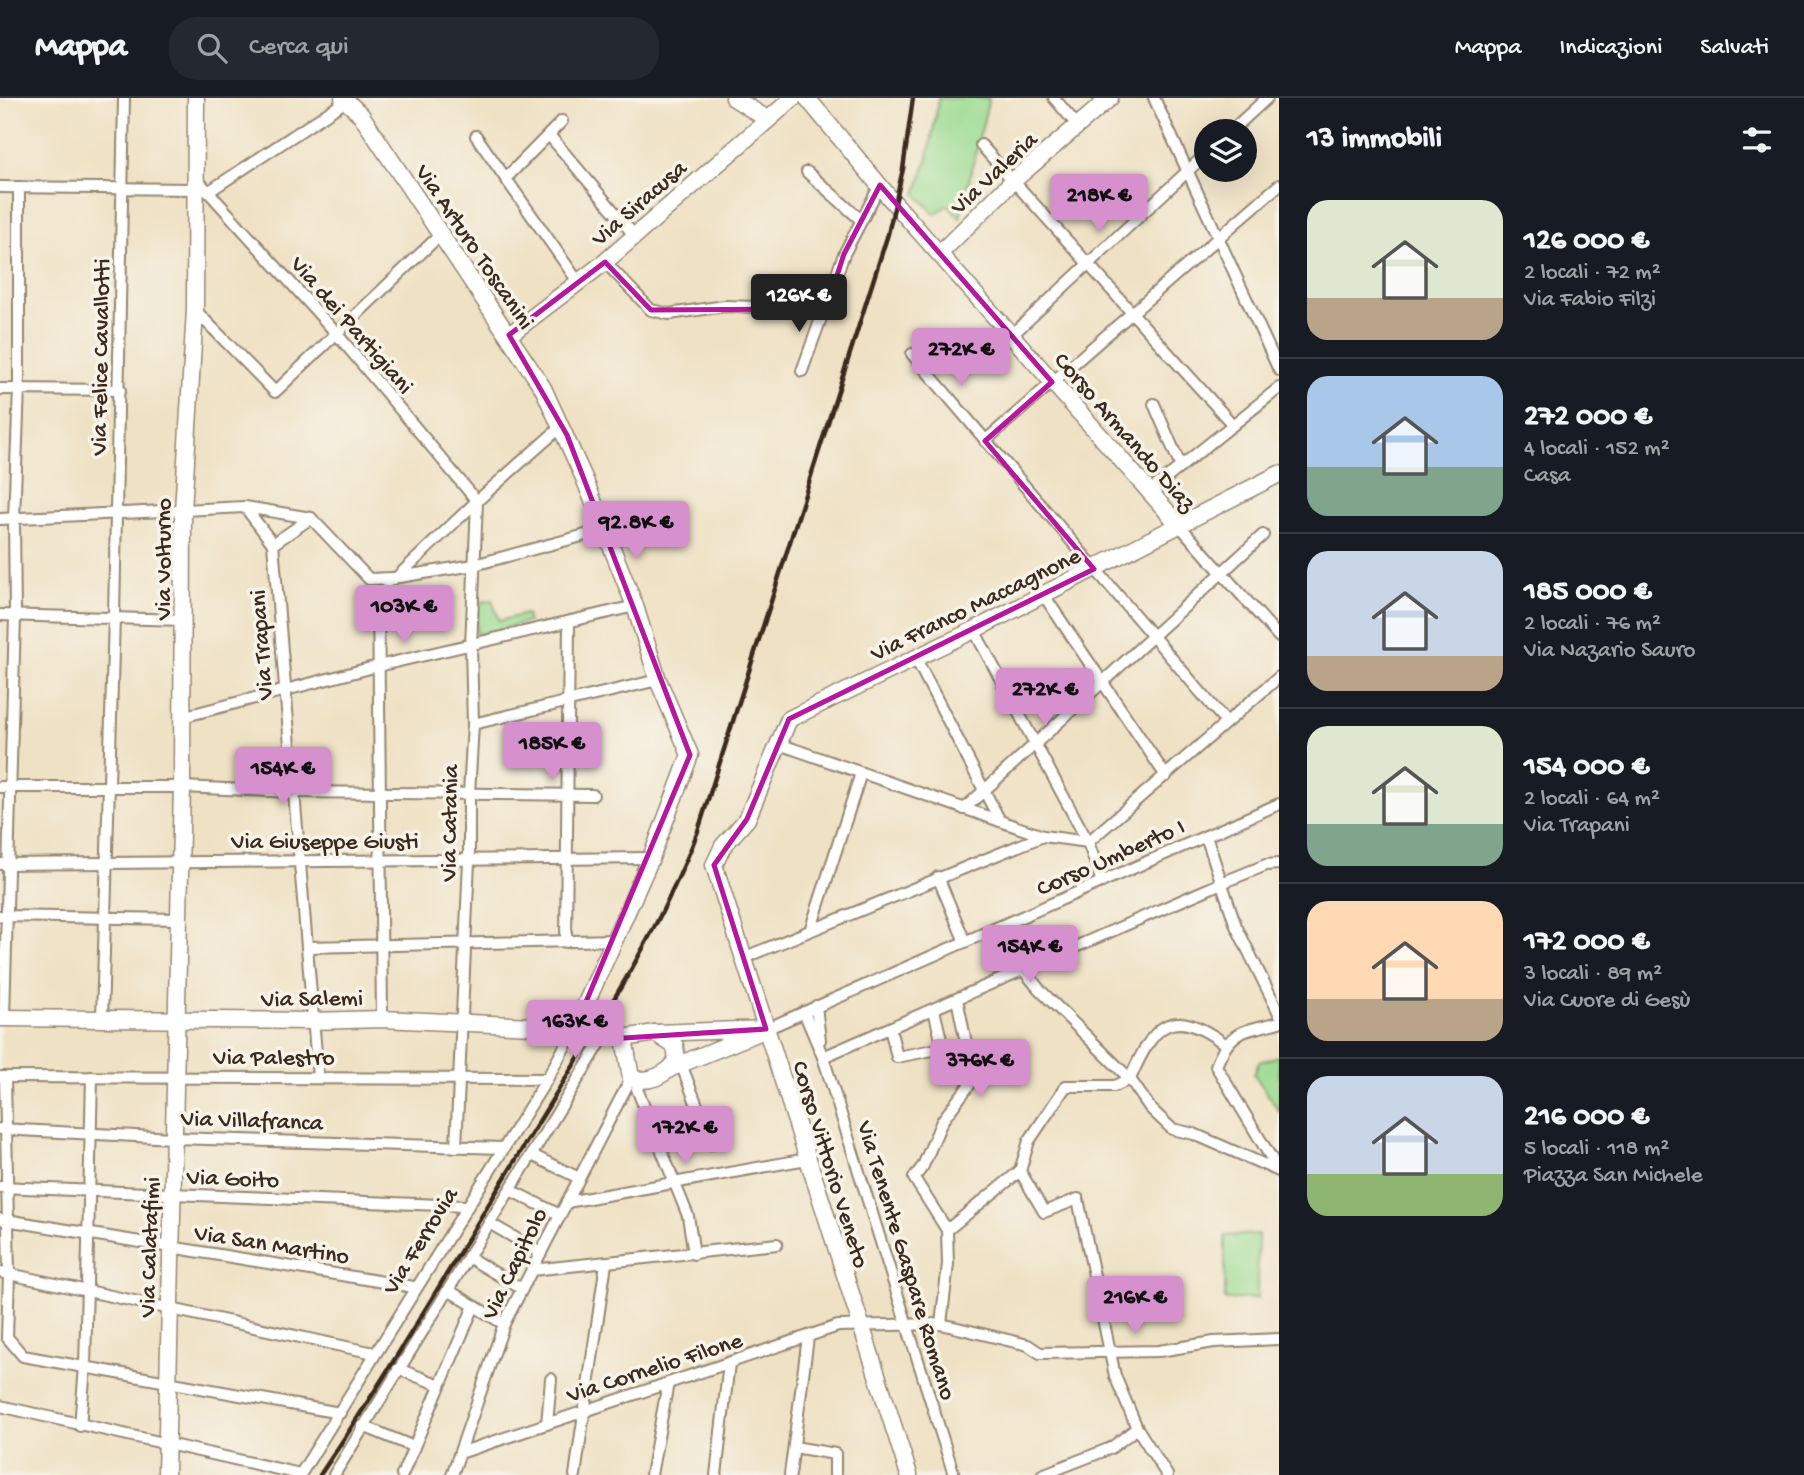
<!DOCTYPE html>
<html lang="it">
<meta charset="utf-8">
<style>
body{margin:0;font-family:"Gochi Hand",sans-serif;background:#242831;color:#f1f3f6;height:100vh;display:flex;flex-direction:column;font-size:26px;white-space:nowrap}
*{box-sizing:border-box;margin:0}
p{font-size:23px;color:#9ea1a6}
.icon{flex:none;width:38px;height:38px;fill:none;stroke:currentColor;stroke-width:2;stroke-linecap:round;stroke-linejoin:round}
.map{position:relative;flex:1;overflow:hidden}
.side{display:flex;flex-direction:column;background:#171b24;width:525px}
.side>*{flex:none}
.fabs{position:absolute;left:1194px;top:21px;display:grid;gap:14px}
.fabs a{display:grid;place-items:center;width:63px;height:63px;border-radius:50%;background:#171b24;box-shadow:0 7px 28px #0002;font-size:35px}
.price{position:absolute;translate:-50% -60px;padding:0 16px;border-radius:7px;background:#d690ce;color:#111;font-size:23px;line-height:46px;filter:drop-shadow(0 2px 4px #0008)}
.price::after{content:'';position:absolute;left:50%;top:42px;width:21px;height:16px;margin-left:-10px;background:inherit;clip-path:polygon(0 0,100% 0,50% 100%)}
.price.on{background:#222;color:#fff}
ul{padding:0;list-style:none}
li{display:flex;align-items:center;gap:21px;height:175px;padding:0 28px}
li+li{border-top:2px solid #363941}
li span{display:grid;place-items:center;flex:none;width:196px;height:140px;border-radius:21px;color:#555}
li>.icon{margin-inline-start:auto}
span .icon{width:84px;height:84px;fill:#fffc;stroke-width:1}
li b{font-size:30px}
h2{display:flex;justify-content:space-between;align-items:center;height:84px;padding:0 28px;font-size:30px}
header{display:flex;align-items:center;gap:42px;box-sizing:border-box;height:98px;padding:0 35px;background:#171b24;border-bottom:2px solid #363941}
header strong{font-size:33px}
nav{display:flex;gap:38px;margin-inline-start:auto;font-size:24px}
.search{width:490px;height:63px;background:#242831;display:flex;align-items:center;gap:18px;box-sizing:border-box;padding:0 24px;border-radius:28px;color:#9ea1a6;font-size:26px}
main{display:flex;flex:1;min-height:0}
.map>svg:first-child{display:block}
.green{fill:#9bdb91;stroke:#6b8258;stroke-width:2}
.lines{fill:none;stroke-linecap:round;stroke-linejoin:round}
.street-casing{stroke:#958671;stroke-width:14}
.secondary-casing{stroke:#958671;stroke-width:19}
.street{stroke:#fff;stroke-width:10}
.secondary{stroke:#fff;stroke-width:16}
.rail{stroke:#3b2a1e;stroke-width:4.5}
.marked{fill:none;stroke:#b5179e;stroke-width:5;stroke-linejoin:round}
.labels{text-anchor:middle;stroke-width:7;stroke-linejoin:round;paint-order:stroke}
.street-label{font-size:24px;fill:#3b2a1e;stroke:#f7f3e8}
</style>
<header>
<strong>Mappa</strong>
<div class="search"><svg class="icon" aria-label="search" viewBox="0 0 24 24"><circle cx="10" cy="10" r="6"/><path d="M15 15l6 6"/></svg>Cerca qui</div>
<nav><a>Mappa</a><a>Indicazioni</a><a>Salvati</a></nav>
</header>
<main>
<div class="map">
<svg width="1279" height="1377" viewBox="0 0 1279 1377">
<rect width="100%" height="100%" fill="#f7f3e8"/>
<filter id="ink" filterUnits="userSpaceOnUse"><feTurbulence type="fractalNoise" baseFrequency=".0143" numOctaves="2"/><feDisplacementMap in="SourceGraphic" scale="14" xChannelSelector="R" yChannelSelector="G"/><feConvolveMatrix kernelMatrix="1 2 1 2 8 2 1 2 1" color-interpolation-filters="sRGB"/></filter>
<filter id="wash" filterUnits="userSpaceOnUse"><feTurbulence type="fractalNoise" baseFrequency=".00686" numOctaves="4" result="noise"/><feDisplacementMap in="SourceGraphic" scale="28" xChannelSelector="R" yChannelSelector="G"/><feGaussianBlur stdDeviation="1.57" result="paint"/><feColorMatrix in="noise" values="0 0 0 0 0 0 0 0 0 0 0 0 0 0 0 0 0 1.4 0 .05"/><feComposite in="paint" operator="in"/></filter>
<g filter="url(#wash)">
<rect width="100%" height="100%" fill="#efe1c4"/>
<g class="green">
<polygon points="939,0 989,0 960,120 948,107 935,116 916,96 928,59"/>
<polygon points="492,502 499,523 526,516 528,524 476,537 478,505"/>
<polygon points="1279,958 1279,1013 1254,976 1259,964"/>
<polygon points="1258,1136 1257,1200 1225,1202 1225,1138"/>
</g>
</g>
<g filter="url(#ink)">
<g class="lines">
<defs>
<g id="street">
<polyline points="1054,0 1077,27"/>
<polyline points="1154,0 1279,272"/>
<polyline points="1231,33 1267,0"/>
<polyline points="549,37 634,137"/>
<polyline points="476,38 579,185"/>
<polyline points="981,47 1233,327"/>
<polyline points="807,74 860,121"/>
<polyline points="195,79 336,235 477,403 471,549 473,626 469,696 469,763 456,1049"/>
<polyline points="507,79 562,23"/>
<polyline points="0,89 194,91"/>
<polyline points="208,94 349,1"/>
<polyline points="605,164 651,212 669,216 725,208 826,211"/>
<polyline points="195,212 275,294 440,137"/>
<polyline points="1012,237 1206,56"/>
<polyline points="912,256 1226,624"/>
<polyline points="802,273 844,156 880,87"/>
<polyline points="0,291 120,292"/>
<polyline points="1154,306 1181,369"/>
<polyline points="985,343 1279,87"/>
<polyline points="1149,394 1279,290"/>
<polyline points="245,409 273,446"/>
<polyline points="0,421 245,409 311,420 369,481 392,480"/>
<polyline points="1179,427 1279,539"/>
<polyline points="273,446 318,979"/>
<polyline points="273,446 311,420"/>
<polyline points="399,479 474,467 604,432"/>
<polyline points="387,484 397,479 477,403 562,328"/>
<polyline points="378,493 382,921"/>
<polyline points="1043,496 1166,678"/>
<polyline points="0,517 184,522"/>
<polyline points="974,532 1088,744 1102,784"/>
<polyline points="916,561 1000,723"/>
<polyline points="182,619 378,568 635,508"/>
<polyline points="473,626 658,582"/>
<polyline points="779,646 1043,738 1088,744"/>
<polyline points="0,689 182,689 293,694 593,697"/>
<polyline points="964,711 1263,437"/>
<polyline points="1206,738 1236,828 1279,915"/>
<polyline points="1088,744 1279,579"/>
<polyline points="0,766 651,760"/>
<polyline points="938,779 965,844"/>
<polyline points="0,818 179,821"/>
<polyline points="811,830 861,675"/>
<polyline points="999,830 1017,864 1039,891 1130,981 1150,1010 1172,1031 1194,1036 1279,1073"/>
<polyline points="566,844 569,524"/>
<polyline points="307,849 616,842"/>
<polyline points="743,860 1043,738"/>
<polyline points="816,908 820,942"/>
<polyline points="804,914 823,959 954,1377"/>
<polyline points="4,920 15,518 14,421 19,290 19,89"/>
<polyline points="102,920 114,519 124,0"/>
<path d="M1279,924C1243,934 1231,930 1216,968L1279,1073"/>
<polyline points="890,930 897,959 943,950 934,912"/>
<polyline points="766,931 1279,706"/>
<polyline points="823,959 1224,784 1266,767 1279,766"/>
<polyline points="681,966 712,1046"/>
<polyline points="1,979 547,981"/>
<polyline points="5,979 9,1176 7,1239 23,1258 340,1315"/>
<path d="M1130,981C1153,928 1170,905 1225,946"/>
<polyline points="640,983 637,991 688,1118 694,1156"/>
<polyline points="0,1031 174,1040 503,1050"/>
<polyline points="532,1057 579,1080"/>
<polyline points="1020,1073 1044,1114 1078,1101 1115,1278 1137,1330 1167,1377"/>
<polyline points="1020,1073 1029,1043 1066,988 1115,988 1130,981"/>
<polyline points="0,1089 465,1108"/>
<polyline points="510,1092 560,1117"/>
<polyline points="567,1104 807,1061"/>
<polyline points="0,1121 414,1189"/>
<polyline points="489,1125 541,1155"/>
<polyline points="947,1132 1020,1073"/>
<polyline points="468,1159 522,1191"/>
<polyline points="532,1172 777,1146"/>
<polyline points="0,1174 374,1255"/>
<polyline points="448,1192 504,1226"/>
<polyline points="941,1226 948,1166 947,1132 914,1080 923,1068 942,1023 970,986 970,964 957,901"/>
<polyline points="398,1271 440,1287"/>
<polyline points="0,1308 300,1376"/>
<polyline points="547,1326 551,1281"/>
<polyline points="80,1328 85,1269 92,979"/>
<polyline points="363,1328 414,1349"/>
<polyline points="794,1349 835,1356 835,1377"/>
<polyline points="460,1355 838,1228 941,1226 1028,1247 1040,1255 1159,1253 1214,1244 1279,1241"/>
<polyline points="300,1377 547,981 575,930"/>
<polyline points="334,1377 607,934"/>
<polyline points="402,1377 474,1208"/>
<polyline points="452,1377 504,1226 631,980"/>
<polyline points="575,1377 606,1165"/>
<polyline points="651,1377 668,1285"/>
<polyline points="716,1377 729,1265"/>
<polyline points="790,1377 808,1239"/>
<polyline points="1042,1377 1111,1350 1137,1330"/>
</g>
<g id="secondary">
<polyline points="343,0 361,17 543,290 584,380 635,508 658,582 690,657 651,760 575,930"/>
<polyline points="734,0 767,21"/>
<polyline points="807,0 889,99 1179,427"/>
<polyline points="940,155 1013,83 1110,0"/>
<polyline points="509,237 605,164 793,0"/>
<polyline points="0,920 312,923 382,921 575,930 607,934 624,940 655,935 766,931"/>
<polyline points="655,935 675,948 677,962 671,970"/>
<path d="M624,940L631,980C646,985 659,980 671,970L757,935"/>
<polyline points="166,1377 182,689 183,413 195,212 196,0"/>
<polyline points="909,1377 714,767 723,748 747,721 789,621 974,532 1279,376"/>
</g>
</defs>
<use href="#street" class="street-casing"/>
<use href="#secondary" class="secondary-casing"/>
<use href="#street" class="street"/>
<use href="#secondary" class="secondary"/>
<path class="rail" d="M320,1377C396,1264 464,1146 535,1030C595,931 656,842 698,733L888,136L903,71L913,0"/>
</g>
</g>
<path class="marked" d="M880,87L1052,284L985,343L1094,471L789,621L747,721L714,767L766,931L624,940L575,930L690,657L567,337L509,237L605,164L651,212L826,211L844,156Z"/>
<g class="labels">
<g class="street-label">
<text transform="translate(993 74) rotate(-43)" y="8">Via Valeria</text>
<text transform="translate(638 104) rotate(-41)" y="8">Via Siracusa</text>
<text transform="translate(476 148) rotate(56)" y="8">Via Arturo Toscanini</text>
<text transform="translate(353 226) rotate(49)" y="8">Via dei Partigiani</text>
<text transform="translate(99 259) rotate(-89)" y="8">Via Felice Cavallotti</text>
<text transform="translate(1126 333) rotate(49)" y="8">Corso Armando Diaz</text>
<text transform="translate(162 461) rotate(-90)" y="8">Via Volturno</text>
<text transform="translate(975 505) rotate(-26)" y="8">Via Franco Maccagnone</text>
<text transform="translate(260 547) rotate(-94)" y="8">Via Trapani</text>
<text transform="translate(448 725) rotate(-89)" y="8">Via Catania</text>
<text x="325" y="750">Via Giuseppe Giusti</text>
<text transform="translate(1110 758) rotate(-24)" y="8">Corso Umberto I</text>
<text transform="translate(312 899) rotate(-1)" y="8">Via Salemi</text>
<text x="274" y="966">Via Palestro</text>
<text transform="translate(252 1021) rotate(2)" y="8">Via Villafranca</text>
<text transform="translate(832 1066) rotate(73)" y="8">Corso Vittorio Veneto</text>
<text transform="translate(233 1079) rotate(2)" y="8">Via Goito</text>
<text transform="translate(419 1142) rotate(-58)" y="8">Via Ferrovia</text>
<text transform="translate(272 1145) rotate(9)" y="8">Via San Martino</text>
<text transform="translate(148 1149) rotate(-88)" y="8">Via Calatafimi</text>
<text transform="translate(908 1162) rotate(73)" y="8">Via Tenente Gaspare Romano</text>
<text transform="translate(513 1165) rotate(-64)" y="8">Via Capitolo</text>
<text transform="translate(654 1268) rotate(-18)" y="8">Via Cornelio Filone</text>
</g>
</g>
</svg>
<div class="fabs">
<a><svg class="icon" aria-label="layers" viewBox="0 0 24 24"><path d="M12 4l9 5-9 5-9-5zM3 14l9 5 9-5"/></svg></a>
</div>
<b class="price" style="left:1099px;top:136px">218K €</b>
<b class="price on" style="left:799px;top:236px">126K €</b>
<b class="price" style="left:961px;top:290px">272K €</b>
<b class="price" style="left:636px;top:463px">92.8K €</b>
<b class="price" style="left:404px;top:547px">103K €</b>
<b class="price" style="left:1045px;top:630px">272K €</b>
<b class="price" style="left:552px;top:684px">185K €</b>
<b class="price" style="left:283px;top:709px">154K €</b>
<b class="price" style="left:1030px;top:887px">154K €</b>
<b class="price" style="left:575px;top:962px">163K €</b>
<b class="price" style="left:980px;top:1001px">376K €</b>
<b class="price" style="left:685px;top:1068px">172K €</b>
<b class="price" style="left:1135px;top:1238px">216K €</b>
</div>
<section class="side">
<h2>13 immobili<svg class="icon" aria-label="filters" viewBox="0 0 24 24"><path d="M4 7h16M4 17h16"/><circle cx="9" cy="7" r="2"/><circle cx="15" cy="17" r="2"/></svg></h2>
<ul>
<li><span style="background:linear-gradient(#dfe7d0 70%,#b9a48a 0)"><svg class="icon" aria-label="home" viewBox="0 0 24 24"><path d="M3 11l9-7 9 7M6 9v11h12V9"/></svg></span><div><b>126 000 €</b><p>2 locali · 72 m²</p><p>Via Fabio Filzi</p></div></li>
<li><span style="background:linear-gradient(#a9c7e8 65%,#7fa58c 0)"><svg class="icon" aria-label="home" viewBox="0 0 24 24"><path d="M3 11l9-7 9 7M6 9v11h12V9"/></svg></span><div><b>272 000 €</b><p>4 locali · 152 m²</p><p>Casa</p></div></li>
<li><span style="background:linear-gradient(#c9d6e8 75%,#b9a48a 0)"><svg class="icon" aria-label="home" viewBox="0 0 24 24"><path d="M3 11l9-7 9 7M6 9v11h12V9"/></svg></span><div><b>185 000 €</b><p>2 locali · 76 m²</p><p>Via Nazario Sauro</p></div></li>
<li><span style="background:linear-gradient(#dfe7d0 70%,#7fa58c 0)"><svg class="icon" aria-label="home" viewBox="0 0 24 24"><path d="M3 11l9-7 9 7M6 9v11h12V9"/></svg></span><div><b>154 000 €</b><p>2 locali · 64 m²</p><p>Via Trapani</p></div></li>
<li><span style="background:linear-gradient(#ffd9b3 70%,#b9a48a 0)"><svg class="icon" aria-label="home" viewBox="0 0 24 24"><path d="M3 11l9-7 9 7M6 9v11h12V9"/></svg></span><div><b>172 000 €</b><p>3 locali · 89 m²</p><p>Via Cuore di Gesù</p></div></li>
<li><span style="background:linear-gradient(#c9d6e8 70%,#8fb573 0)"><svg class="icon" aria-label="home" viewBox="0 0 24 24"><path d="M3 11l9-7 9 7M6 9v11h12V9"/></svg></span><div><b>216 000 €</b><p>5 locali · 118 m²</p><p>Piazza San Michele</p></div></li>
</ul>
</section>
</main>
